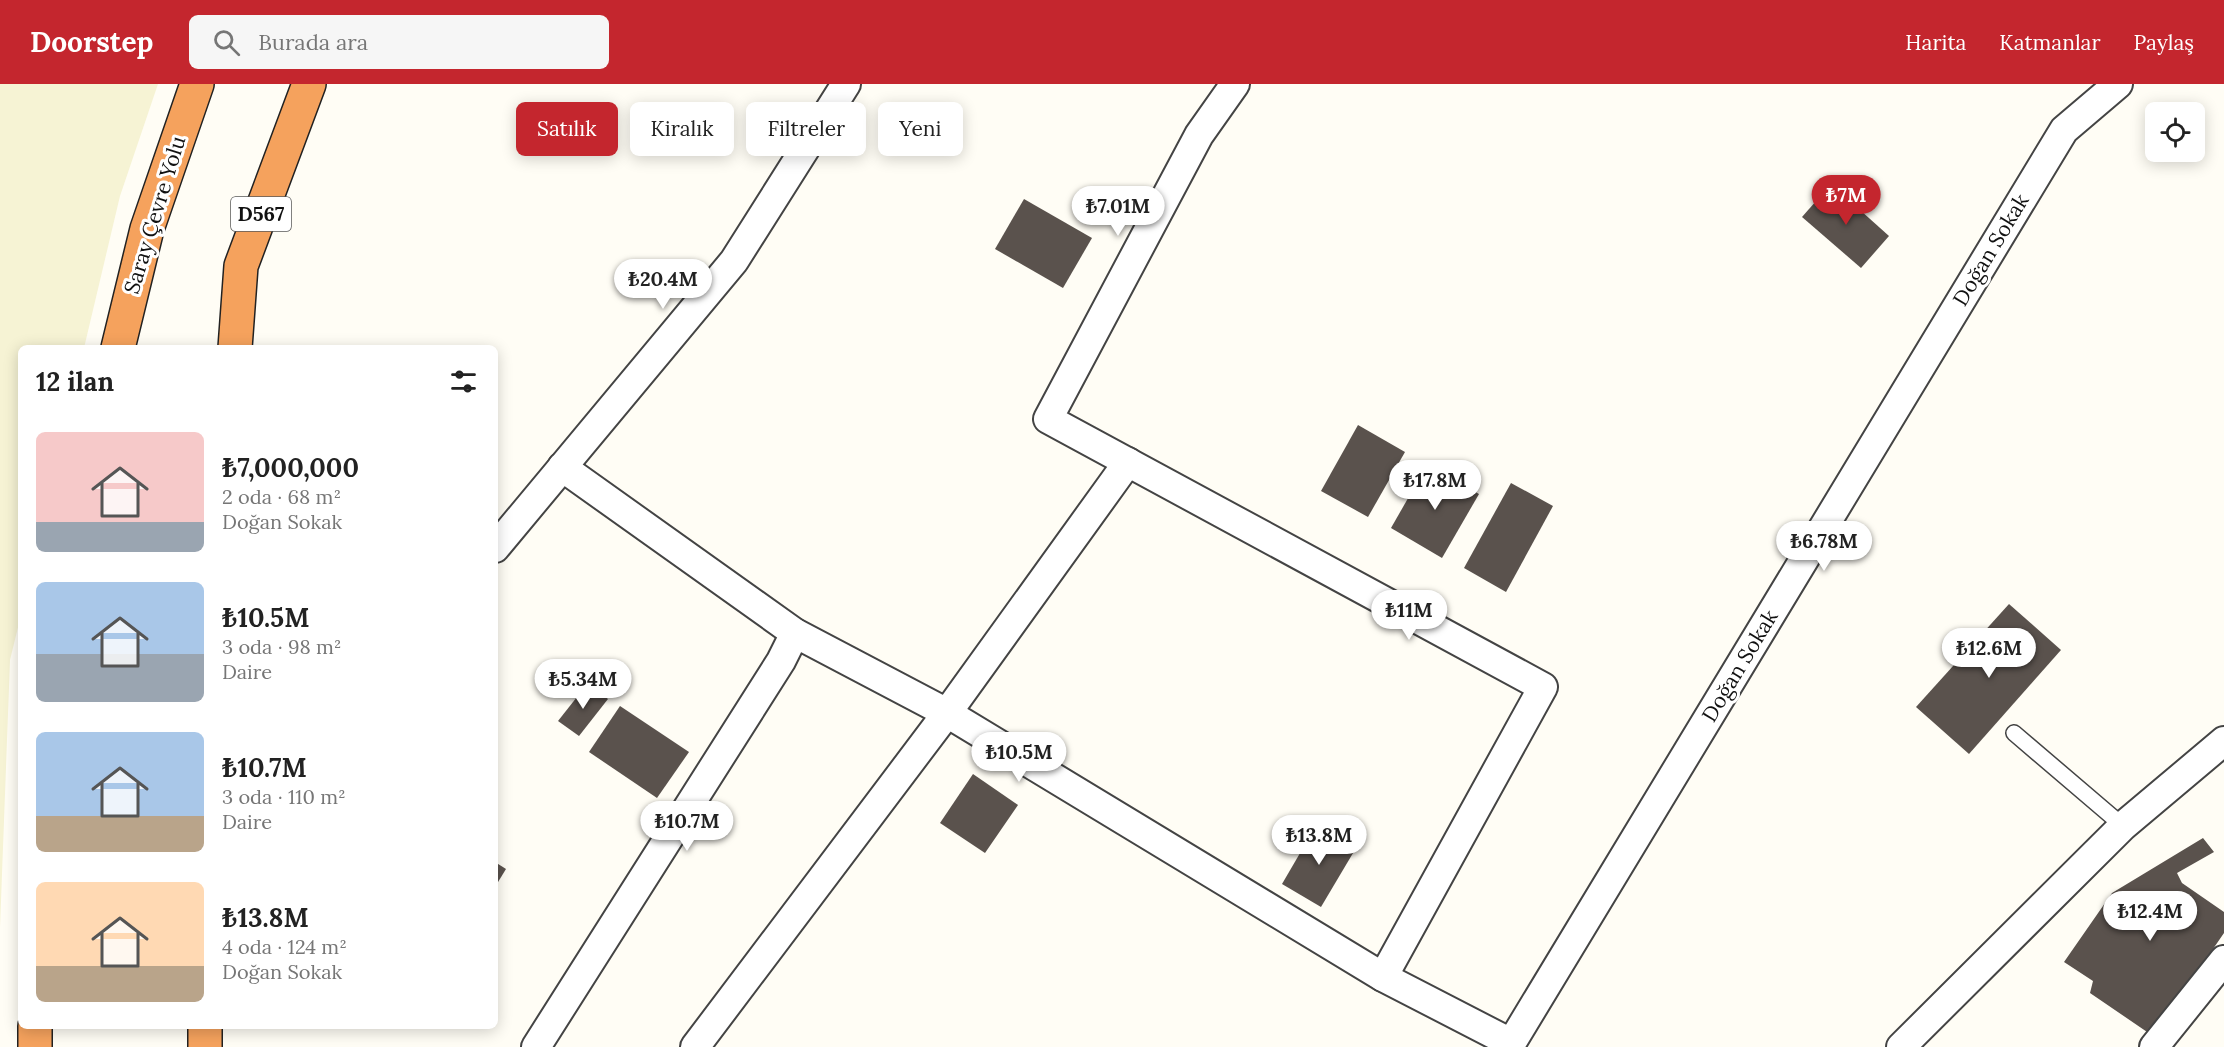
<!DOCTYPE html>
<html lang="tr">
<meta charset="utf-8">
<style>
body{margin:0;font-family:Lora,serif;background:#f6f6f6;color:#222;height:100vh;display:flex;flex-direction:column;font-size:22px;white-space:nowrap}
*{box-sizing:border-box;margin:0}
p{font-size:20px;color:#767676}
.icon{flex:none;width:33px;height:33px;fill:none;stroke:currentColor;stroke-width:2;stroke-linecap:round;stroke-linejoin:round}
.map{position:relative;flex:1;overflow:hidden}
.sheet{position:absolute;left:18px;top:261px;width:480px;height:684px;display:flex;flex-direction:column;background:#fff;border-radius:9px;box-shadow:0 3px 15px #0003}
.sheet>*{flex:none}
.guide{position:absolute;left:516px;top:18px;width:570px;height:54px;display:flex;gap:12px}
.controls{position:absolute;left:2145px;top:18px;display:grid;gap:12px}
.controls a{display:grid;place-items:center;width:60px;height:60px;border-radius:9px;background:#fff;box-shadow:0 3px 15px #0003;font-size:30px}
.price{position:absolute;translate:-50% -51px;padding:0 14px;border-radius:21px;background:#fff;color:#222;font-size:20px;line-height:39px;filter:drop-shadow(0 2px 3px #0008)}
.price::after{content:'';position:absolute;left:50%;top:36px;width:18px;height:14px;margin-left:-9px;background:inherit;clip-path:polygon(0 0,100% 0,50% 100%)}
.price.current{background:#c4262e;color:#fff}
ul{padding:0;list-style:none}
li{display:flex;align-items:center;gap:18px;height:150px;padding:0 18px}
li span{display:grid;place-items:center;flex:none;width:168px;height:120px;border-radius:9px;color:#555}
li>.icon{margin-inline-start:auto}
span .icon{width:72px;height:72px;fill:#fffc;stroke-width:1}
li b{font-size:26px}
h2{display:flex;justify-content:space-between;align-items:center;height:72px;padding:0 18px;font-size:26px}
.chip{padding:0 21px;border-radius:9px;background:#fff;box-shadow:0 3px 15px #0003;font-size:21px;line-height:54px}
.chip.current{background:#c4262e;color:#fff}
header{display:flex;align-items:center;gap:36px;box-sizing:border-box;height:84px;padding:0 30px;background:#c4262e;color:#fff}
header strong{font-size:28px}
nav{display:flex;gap:33px;margin-inline-start:auto;font-size:21px}
.search{width:420px;height:54px;background:#f6f6f6;display:flex;align-items:center;gap:15px;box-sizing:border-box;padding:0 21px;border-radius:9px;color:#767676;font-size:22px}
.map>svg:first-child{display:block}
.farmland{fill:#f6f3d4}
.building{fill:#5a524d}
.lines{fill:none;stroke-linecap:round;stroke-linejoin:round}
.lane-casing{stroke:#444;stroke-width:18}
.street-casing{stroke:#444;stroke-width:32}
.highway-casing{stroke:#222;stroke-width:36}
.lane{stroke:#fff;stroke-width:15}
.street{stroke:#fff;stroke-width:28}
.highway{stroke:#f5a25d;stroke-width:33}
.labels{text-anchor:middle;stroke-width:6;stroke-linejoin:round;paint-order:stroke}
.shield{fill:#fff;stroke:#585858;stroke-width:1.5}
.shield-label{font-size:20px;font-weight:bold;fill:#111}
.street-label{font-size:21px;fill:#111;stroke:#fff}
</style>
<header>
<strong>Doorstep</strong>
<div class="search"><svg class="icon" aria-label="search" viewBox="0 0 24 24"><circle cx="10" cy="10" r="6"/><path d="M15 15l6 6"/></svg>Burada ara</div>
<nav><a>Harita</a><a>Katmanlar</a><a>Paylaş</a></nav>
</header>
<div class="map">
<svg width="2224" height="963" viewBox="0 0 2224 963">
<rect width="100%" height="100%" fill="#fffdf5"/>
<polygon class="farmland" points="0,0 158,0 120,112 84,264 21,264 21,531 10,576 0,844"/>
<g class="building">
<polygon points="1831,100 1889,152 1861,184 1802,133"/>
<polygon points="1024,115 1092,154 1063,204 995,165"/>
<polygon points="1358,341 1405,368 1368,433 1321,407"/>
<polygon points="1427,381 1479,410 1442,474 1391,444"/>
<polygon points="1511,399 1553,422 1506,508 1464,484"/>
<polygon points="2009,520 2061,566 1969,670 1916,623"/>
<polygon points="588,599 608,615 579,652 558,637"/>
<polygon points="620,622 689,668 657,714 589,668"/>
<polygon points="973,690 1018,721 985,769 940,739"/>
<polygon points="1317,740 1356,764 1321,823 1282,800"/>
<polygon points="2203,754 2214,768 2177,789 2182,799 2224,828 2224,849 2153,952 2090,909 2093,897 2064,878 2112,809"/>
<polygon points="495,778 506,785 495,803"/>
</g>
<g class="lines">
<defs>
<polyline id="lane" points="2014,649 2123,742"/>
<g id="street">
<polyline points="1235,0 1199,51 1048,335 1543,603 1383,893"/>
<polyline points="562,383 795,549 947,629 1383,893 1511,959"/>
<polyline points="495,464 734,177 846,0"/>
<polyline points="536,963 781,577 795,549"/>
<polyline points="695,963 947,629 1128,378"/>
<polyline points="1509,963 2064,46 2118,0"/>
<polyline points="1901,963 2123,742 2224,657"/>
<polyline points="2154,963 2224,876"/>
</g>
<g id="highway">
<polyline points="118,264 147,145 197,0"/>
<polyline points="235,264 241,182 309,0"/>
<polyline points="205,942 205,963"/>
<polyline points="35,963 35,942"/>
</g>
</defs>
<use href="#lane" class="lane-casing"/>
<use href="#street" class="street-casing"/>
<use href="#highway" class="highway-casing"/>
<use href="#lane" class="lane"/>
<use href="#street" class="street"/>
<use href="#highway" class="highway"/>
</g>
<g class="labels">
<rect class="shield" x="231" y="113" width="60" height="34" rx="4.5"/>
<g class="shield-label">
<text x="261" y="137">D567</text>
</g>
<g class="street-label">
<text transform="translate(155 131) rotate(-73)" y="7">Saray Çevre Yolu</text>
<text transform="translate(1991 166) rotate(-59)" y="7">Doğan Sokak</text>
<text transform="translate(1740 582) rotate(-59)" y="7">Doğan Sokak</text>
</g>
</g>
</svg>
<div class="controls">
<a><svg class="icon" aria-label="locate" viewBox="0 0 24 24"><circle cx="12" cy="12" r="6"/><path d="M12 2v4M12 18v4M2 12h4M18 12h4"/></svg></a>
</div>
<b class="price current" style="left:1846px;top:142px">₺7M</b>
<b class="price" style="left:1118px;top:153px">₺7.01M</b>
<b class="price" style="left:663px;top:226px">₺20.4M</b>
<b class="price" style="left:1435px;top:427px">₺17.8M</b>
<b class="price" style="left:1824px;top:488px">₺6.78M</b>
<b class="price" style="left:1409px;top:557px">₺11M</b>
<b class="price" style="left:1989px;top:595px">₺12.6M</b>
<b class="price" style="left:583px;top:626px">₺5.34M</b>
<b class="price" style="left:1019px;top:699px">₺10.5M</b>
<b class="price" style="left:687px;top:768px">₺10.7M</b>
<b class="price" style="left:1319px;top:782px">₺13.8M</b>
<b class="price" style="left:2150px;top:858px">₺12.4M</b>
<div class="guide">
<a class="chip current">Satılık</a>
<a class="chip">Kiralık</a>
<a class="chip">Filtreler</a>
<a class="chip">Yeni</a>
</div>
<section class="sheet">
<h2>12 ilan<svg class="icon" aria-label="filters" viewBox="0 0 24 24"><path d="M4 7h16M4 17h16"/><circle cx="9" cy="7" r="2"/><circle cx="15" cy="17" r="2"/></svg></h2>
<ul>
<li><span style="background:linear-gradient(#f6c9c9 75%,#9aa5b1 0)"><svg class="icon" aria-label="home" viewBox="0 0 24 24"><path d="M3 11l9-7 9 7M6 9v11h12V9"/></svg></span><div><b>₺7,000,000</b><p>2 oda · 68 m²</p><p>Doğan Sokak</p></div></li>
<li><span style="background:linear-gradient(#a9c7e8 60%,#9aa5b1 0)"><svg class="icon" aria-label="home" viewBox="0 0 24 24"><path d="M3 11l9-7 9 7M6 9v11h12V9"/></svg></span><div><b>₺10.5M</b><p>3 oda · 98 m²</p><p>Daire</p></div></li>
<li><span style="background:linear-gradient(#a9c7e8 70%,#b9a48a 0)"><svg class="icon" aria-label="home" viewBox="0 0 24 24"><path d="M3 11l9-7 9 7M6 9v11h12V9"/></svg></span><div><b>₺10.7M</b><p>3 oda · 110 m²</p><p>Daire</p></div></li>
<li><span style="background:linear-gradient(#ffd9b3 70%,#b9a48a 0)"><svg class="icon" aria-label="home" viewBox="0 0 24 24"><path d="M3 11l9-7 9 7M6 9v11h12V9"/></svg></span><div><b>₺13.8M</b><p>4 oda · 124 m²</p><p>Doğan Sokak</p></div></li>
</ul>
</section>
</div>
